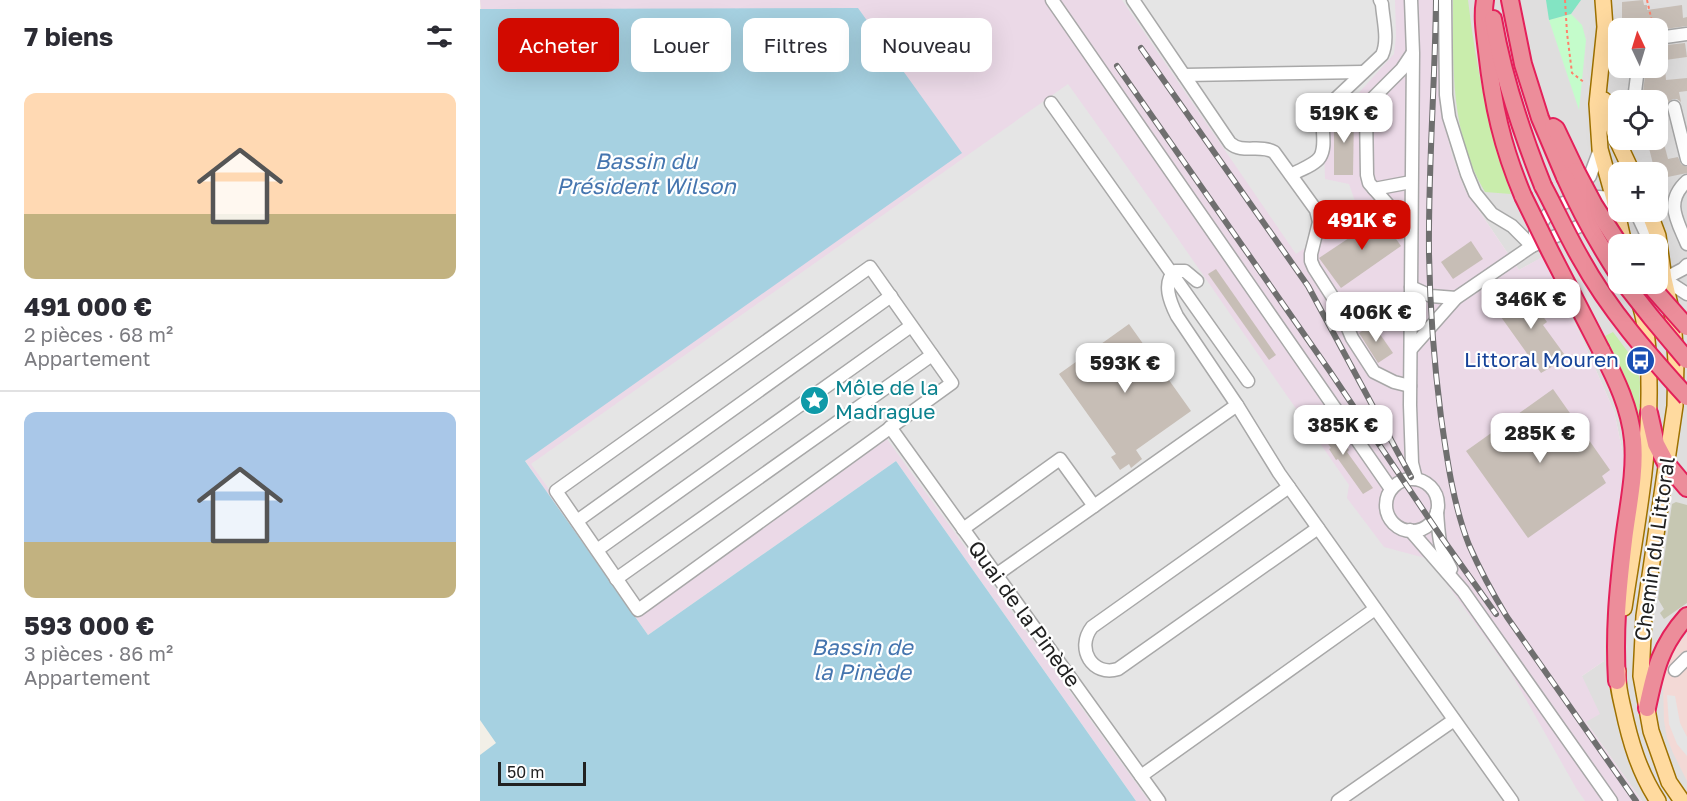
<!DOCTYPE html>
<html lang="fr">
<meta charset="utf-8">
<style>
body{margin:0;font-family:"Golos Text",sans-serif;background:#f2f2f3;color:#2b2b33;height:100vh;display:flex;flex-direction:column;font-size:22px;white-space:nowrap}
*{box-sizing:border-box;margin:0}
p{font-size:20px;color:#7c7c81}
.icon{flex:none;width:33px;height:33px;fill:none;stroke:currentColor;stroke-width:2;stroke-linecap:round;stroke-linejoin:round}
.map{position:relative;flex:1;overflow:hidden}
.sheet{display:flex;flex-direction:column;background:#fff;width:480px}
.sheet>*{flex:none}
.top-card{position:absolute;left:18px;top:18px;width:570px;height:54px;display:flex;gap:12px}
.needle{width:39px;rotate:356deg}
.buttons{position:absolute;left:1128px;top:18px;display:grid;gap:12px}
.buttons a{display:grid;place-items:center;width:60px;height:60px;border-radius:12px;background:#fff;box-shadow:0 6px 24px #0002;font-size:30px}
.scale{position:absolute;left:18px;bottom:15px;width:88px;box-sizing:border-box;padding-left:6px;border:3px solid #212121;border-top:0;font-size:16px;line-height:21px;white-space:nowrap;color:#212121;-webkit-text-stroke:4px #fff;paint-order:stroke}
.price{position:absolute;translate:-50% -51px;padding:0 14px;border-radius:12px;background:#fff;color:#222;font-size:20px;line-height:39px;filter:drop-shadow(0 2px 3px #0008)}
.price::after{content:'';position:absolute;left:50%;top:36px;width:18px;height:14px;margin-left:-9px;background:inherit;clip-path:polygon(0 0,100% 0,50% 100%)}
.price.on{background:#d20a00;color:#fff}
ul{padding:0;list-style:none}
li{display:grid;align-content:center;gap:12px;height:318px;padding:0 24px}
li+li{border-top:2px solid #e1e1e2}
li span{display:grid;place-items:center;height:186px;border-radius:12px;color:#555}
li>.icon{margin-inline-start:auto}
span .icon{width:108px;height:108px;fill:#fffc;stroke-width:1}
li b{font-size:26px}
h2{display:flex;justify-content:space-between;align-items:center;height:72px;padding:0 24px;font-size:26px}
.pill{padding:0 21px;border-radius:12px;background:#fff;box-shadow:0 6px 24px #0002;font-size:21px;line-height:54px}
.pill.on{background:#d20a00;color:#fff}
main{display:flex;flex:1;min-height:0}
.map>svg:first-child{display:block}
.residential{fill:#dfdede;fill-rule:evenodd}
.commercial{fill:#f3d9d6}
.industrial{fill:#ebd9e7}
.construction{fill:#c6c7b2}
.grass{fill:#c9edac}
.park{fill:#c4fccb}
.pitch{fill:#83e4c3}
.parking{fill:#e5e5e5}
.water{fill:#a6d1e1}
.building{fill:#c7beb6}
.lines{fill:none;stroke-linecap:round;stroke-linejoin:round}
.minor-casing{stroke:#a8a8a8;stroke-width:15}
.major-casing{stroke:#9e7100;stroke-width:18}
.highway-casing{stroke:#e4205a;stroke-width:20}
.path{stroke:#ff816b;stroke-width:2;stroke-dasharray:3 3;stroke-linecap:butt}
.minor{stroke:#fff;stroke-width:12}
.major{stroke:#ffda9f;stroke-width:15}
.highway{stroke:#ec8d9a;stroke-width:16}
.rail-casing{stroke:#6f6f6f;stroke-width:6}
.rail{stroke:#fff;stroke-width:4;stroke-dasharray:11;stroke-linecap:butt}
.highway-bridge-casing{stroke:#e4205a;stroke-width:20;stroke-linecap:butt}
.highway-bridge{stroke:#ec8d9a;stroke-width:16}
.labels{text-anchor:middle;stroke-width:4.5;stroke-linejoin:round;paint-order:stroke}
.transit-label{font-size:21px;fill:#164399;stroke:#fff;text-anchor:end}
.culture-label{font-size:21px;fill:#0d838f;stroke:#fff;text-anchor:start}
.street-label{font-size:21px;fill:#212121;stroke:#fff}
.water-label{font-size:22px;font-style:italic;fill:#4575af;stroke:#fff}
</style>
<main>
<section class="sheet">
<h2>7 biens<svg class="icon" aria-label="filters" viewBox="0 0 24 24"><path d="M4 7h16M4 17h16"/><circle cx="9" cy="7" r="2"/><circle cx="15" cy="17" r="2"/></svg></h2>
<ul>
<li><span style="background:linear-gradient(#ffd9b3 65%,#c2b280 0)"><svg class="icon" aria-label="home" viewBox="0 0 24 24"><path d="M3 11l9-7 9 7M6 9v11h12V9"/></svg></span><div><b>491 000 €</b><p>2 pièces · 68 m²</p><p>Appartement</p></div></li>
<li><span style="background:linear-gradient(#a9c7e8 70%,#c2b280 0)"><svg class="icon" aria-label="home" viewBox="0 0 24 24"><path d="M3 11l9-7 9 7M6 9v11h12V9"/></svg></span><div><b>593 000 €</b><p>3 pièces · 86 m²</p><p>Appartement</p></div></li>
</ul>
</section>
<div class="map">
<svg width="1207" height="801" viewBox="0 0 1207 801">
<rect width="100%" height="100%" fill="#f2efe7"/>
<path class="residential" d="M959,0H1207V801H1162L1106,722L1102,676L1124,661L1126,614L1146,468L1134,411L1099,332L1063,257L1039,270L985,190L972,155L963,117L959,79ZM1138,28H1178V68H1138ZM1138,100H1178V140H1138ZM1138,172H1178V212H1138ZM1138,244H1178V284H1138Z"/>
<polygon class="commercial" points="1207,634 1207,781 1193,753 1187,738 1184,721 1183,683 1186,666 1195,647"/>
<polygon class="industrial" points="0,0 959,0 959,79 963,117 972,155 985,190 1039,270 1062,257 1099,332 1134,411 1146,468 1126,614 1124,661 1102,676 1120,714 1106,722 1162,801 656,801 416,461 168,635 45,461 47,459"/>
<polygon class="construction" points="1196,502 1207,505 1207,603 1184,619 1180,613 1184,609 1178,599 1192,504"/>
<g class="grass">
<path d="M973,0H988C996,68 1009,129 1031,194L1005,192C970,133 973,66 973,0Z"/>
<polygon points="1133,332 1157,364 1160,383 1159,404 1163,405 1161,447 1121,338"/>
</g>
<polygon class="park" points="1091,14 1102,25 1106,40 1099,110 1069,20"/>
<polygon class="pitch" points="1066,0 1101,0 1091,14 1069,20"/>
<g class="parking">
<polygon points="642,0 915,0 916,37 914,54 866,107 843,107 845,179 869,184 879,213 816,254"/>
<polygon points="588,84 687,223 869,485 867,498 904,547 949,559 1031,673 1096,788 1105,801 669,801 407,439 160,617 51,464"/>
<polygon points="1187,695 1195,696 1200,723 1207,737 1207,756 1197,744 1189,724"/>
</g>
<polygon class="water" points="378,8 482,153 45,461 168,635 416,461 656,801 0,801 0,755 16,743 0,720 0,9"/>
<g class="building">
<polygon points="1163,0 1164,5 1167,5 1167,10 1202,5 1203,18 1207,17 1207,26 1178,30 1178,28 1142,28 1142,2"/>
<polygon points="1205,43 1207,57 1178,61 1178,46"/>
<polygon points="1166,68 1185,68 1186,80 1207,78 1207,91 1199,92 1201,102 1197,99 1193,99 1188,102 1186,107 1178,107 1178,100 1162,100"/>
<polygon points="854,114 874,114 873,175 854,175"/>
<polygon points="1167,140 1183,140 1188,159 1198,157 1201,164 1207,167 1207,173 1178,179 1178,172 1175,172"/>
<polygon points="905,214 920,232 914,236 921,246 861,288 839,258"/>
<polygon points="991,241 1003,259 973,279 961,262"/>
<polygon points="736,269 796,355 789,360 728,274"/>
<polygon points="1049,286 1062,305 1057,308 1067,322 1063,325 1087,358 1061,373 1016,310"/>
<polygon points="649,324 711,411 656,450 662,459 651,468 649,464 640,470 631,457 636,454 579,374"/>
<polygon points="893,324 913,353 898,363 879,333"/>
<polygon points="1073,389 1130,470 1122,476 1126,483 1048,538 986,451"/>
<polygon points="838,414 858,443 862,440 869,450 867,452 893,488 883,494 858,459 856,460 849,449 851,448 831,420"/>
</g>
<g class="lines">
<defs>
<g id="minor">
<polyline points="572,0 911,489"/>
<path d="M653,0L750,143C762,154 780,144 794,152L836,210L839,222L831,254V261L834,268L859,307L872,338L894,372L914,382L930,386"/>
<polyline points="931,0 933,53 930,405 932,463 936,479"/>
<polyline points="965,0 966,95 969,117 987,174 995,193 1012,214 1032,226 1052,246"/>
<polyline points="1178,38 1207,34"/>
<polyline points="704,75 883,72"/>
<polyline points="1154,100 1158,68"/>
<polyline points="571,103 768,381"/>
<polyline points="1194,107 1207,159"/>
<path d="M811,175C819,170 835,165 840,157C849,142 836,122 849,105L902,55C909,40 903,20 902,4L900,0"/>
<path d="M1207,181C1184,202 1197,220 1207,244"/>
<polyline points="894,189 931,182"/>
<polyline points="1099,189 1110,176 1120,149"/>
<polyline points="1156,212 1171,244"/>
<polyline points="931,231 889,183 887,175 886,111 889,102 922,69 932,54"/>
<path d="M1055,233C1060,226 1064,218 1069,213C1086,196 1115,194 1137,200"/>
<polygon points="390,267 472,383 158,610 76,491"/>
<polyline points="1182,274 1184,279 1207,294"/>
<polyline points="1184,279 1203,269 1207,265"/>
<path d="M717,281L705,271H695C682,283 690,302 697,316L757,405L799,473L1032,801"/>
<polyline points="931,287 951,296 976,298"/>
<polyline points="931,349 976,298 1052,246 1100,226 1115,217 1125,208 1136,195"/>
<polyline points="410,427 679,801"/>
<circle cx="932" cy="505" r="26"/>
<path d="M809,487L612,627C595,649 613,677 638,669L838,528"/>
<path d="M957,512C959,536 958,546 971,569"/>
<polyline points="97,521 411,296"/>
<polyline points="483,529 580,459 614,506 757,405"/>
<polyline points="930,530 983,591 1131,801"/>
<polyline points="117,550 431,326"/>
<polyline points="516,575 614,506"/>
<polyline points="136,579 452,355"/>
<polyline points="1195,670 1207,658"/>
<polyline points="661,776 895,609"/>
<polyline points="858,801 974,720"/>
</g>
<g id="major">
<polyline points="1123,0 1125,27 1117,104 1120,149 1134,199 1144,244"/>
<polyline points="1124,100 1137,140 1152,172"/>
<polyline points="1169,212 1178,236 1184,279 1193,318 1196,362 1195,406 1164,616 1161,676 1171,731 1189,782 1202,801"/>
<path d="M1144,608C1155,534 1170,460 1169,386C1169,358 1168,331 1160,304"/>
<path d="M1138,671C1137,684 1140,695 1143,708C1150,741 1159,772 1178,801"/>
</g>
<g id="highway">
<path d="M1005,0C1002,17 1005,34 1007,51C1013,105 1022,146 1043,196"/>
<polyline points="1030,0 1043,64 1060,118 1085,177"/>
<path d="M1013,19C1023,77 1041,131 1063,186"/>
<polyline points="1073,127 1076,129 1096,171"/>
<path d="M1121,350C1136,379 1150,408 1153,440C1156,473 1148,507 1144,540C1138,590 1134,631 1137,681"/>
<polyline points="1169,413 1176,444 1186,463 1207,488"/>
<path d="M1167,708C1175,670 1180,646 1207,616"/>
</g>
</defs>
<use href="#minor" class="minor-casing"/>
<use href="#major" class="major-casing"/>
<use href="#highway" class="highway-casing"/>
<g class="path">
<polyline points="1085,0 1087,33 1092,73 1105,83"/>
<polyline points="1167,0 1173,26"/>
<polyline points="1178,184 1184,194"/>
<polyline points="1178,192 1178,195"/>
</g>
<use href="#minor" class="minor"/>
<use href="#major" class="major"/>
<use href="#highway" class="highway"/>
<defs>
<g id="rail">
<path d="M956,0C955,85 948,169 949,254C950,308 954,363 961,417C967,459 973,504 989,545C1000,570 1013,594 1027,617L1156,801"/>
<polyline points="661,48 828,286 931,477"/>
<polyline points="637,66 849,370 962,538 1016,614"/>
</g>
</defs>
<use href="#rail" class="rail-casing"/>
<use href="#rail" class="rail"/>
<defs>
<g id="highway-bridge">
<polyline points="1096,171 1114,205 1139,244"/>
<path d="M1085,177C1100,211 1118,243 1138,274"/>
<path d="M1063,186C1076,210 1087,235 1101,259C1129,310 1168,354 1207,397"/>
<polyline points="1043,196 1070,251 1121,350"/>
<polyline points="1145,284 1171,317 1207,360"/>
<polyline points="1169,284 1207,327"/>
</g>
</defs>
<use href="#highway-bridge" class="highway-bridge-casing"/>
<use href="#highway-bridge" class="highway-bridge"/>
</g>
<defs>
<symbol id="bus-disc" viewBox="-11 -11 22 22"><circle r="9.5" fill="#1a4fb4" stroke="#fff"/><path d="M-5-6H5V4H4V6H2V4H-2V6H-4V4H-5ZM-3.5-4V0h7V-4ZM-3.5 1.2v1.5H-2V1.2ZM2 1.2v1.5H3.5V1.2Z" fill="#fff"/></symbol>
<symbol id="sight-disc" viewBox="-11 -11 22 22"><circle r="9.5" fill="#0f9aa8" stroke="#fff"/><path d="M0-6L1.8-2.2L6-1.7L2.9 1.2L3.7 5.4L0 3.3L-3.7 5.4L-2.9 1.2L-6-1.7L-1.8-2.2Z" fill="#fff"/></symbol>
</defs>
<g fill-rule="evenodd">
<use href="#bus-disc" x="1144" y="344" width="33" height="33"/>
<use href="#sight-disc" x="318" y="384" width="33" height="33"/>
</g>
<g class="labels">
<g class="transit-label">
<text x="1139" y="367">Littoral Mouren</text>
</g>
<g class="culture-label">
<text x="355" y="395">Môle de la<tspan x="355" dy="24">Madrague</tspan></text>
</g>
<g class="street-label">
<text transform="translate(1175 549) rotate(-82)" y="7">Chemin du Littoral</text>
<text transform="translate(544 614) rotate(54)" y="7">Quai de la Pinède</text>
</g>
<g class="water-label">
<text x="166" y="169">Bassin du<tspan x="166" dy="25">Président Wilson</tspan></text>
<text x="382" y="655">Bassin de<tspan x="382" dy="25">la Pinède</tspan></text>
</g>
</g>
</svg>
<div class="buttons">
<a><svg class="needle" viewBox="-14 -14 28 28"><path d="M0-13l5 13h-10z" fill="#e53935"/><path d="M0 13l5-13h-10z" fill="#7c7c81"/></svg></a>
<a><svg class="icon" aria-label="locate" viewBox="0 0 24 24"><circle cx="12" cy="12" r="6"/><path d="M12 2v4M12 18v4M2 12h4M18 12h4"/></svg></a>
<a>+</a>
<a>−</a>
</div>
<div class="scale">50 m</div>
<b class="price" style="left:864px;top:144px">519K €</b>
<b class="price on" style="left:882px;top:251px">491K €</b>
<b class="price" style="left:1051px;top:330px">346K €</b>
<b class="price" style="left:896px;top:343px">406K €</b>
<b class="price" style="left:645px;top:394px">593K €</b>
<b class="price" style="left:863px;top:456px">385K €</b>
<b class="price" style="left:1060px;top:464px">285K €</b>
<div class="top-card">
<a class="pill on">Acheter</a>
<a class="pill">Louer</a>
<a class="pill">Filtres</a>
<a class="pill">Nouveau</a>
</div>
</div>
</main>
